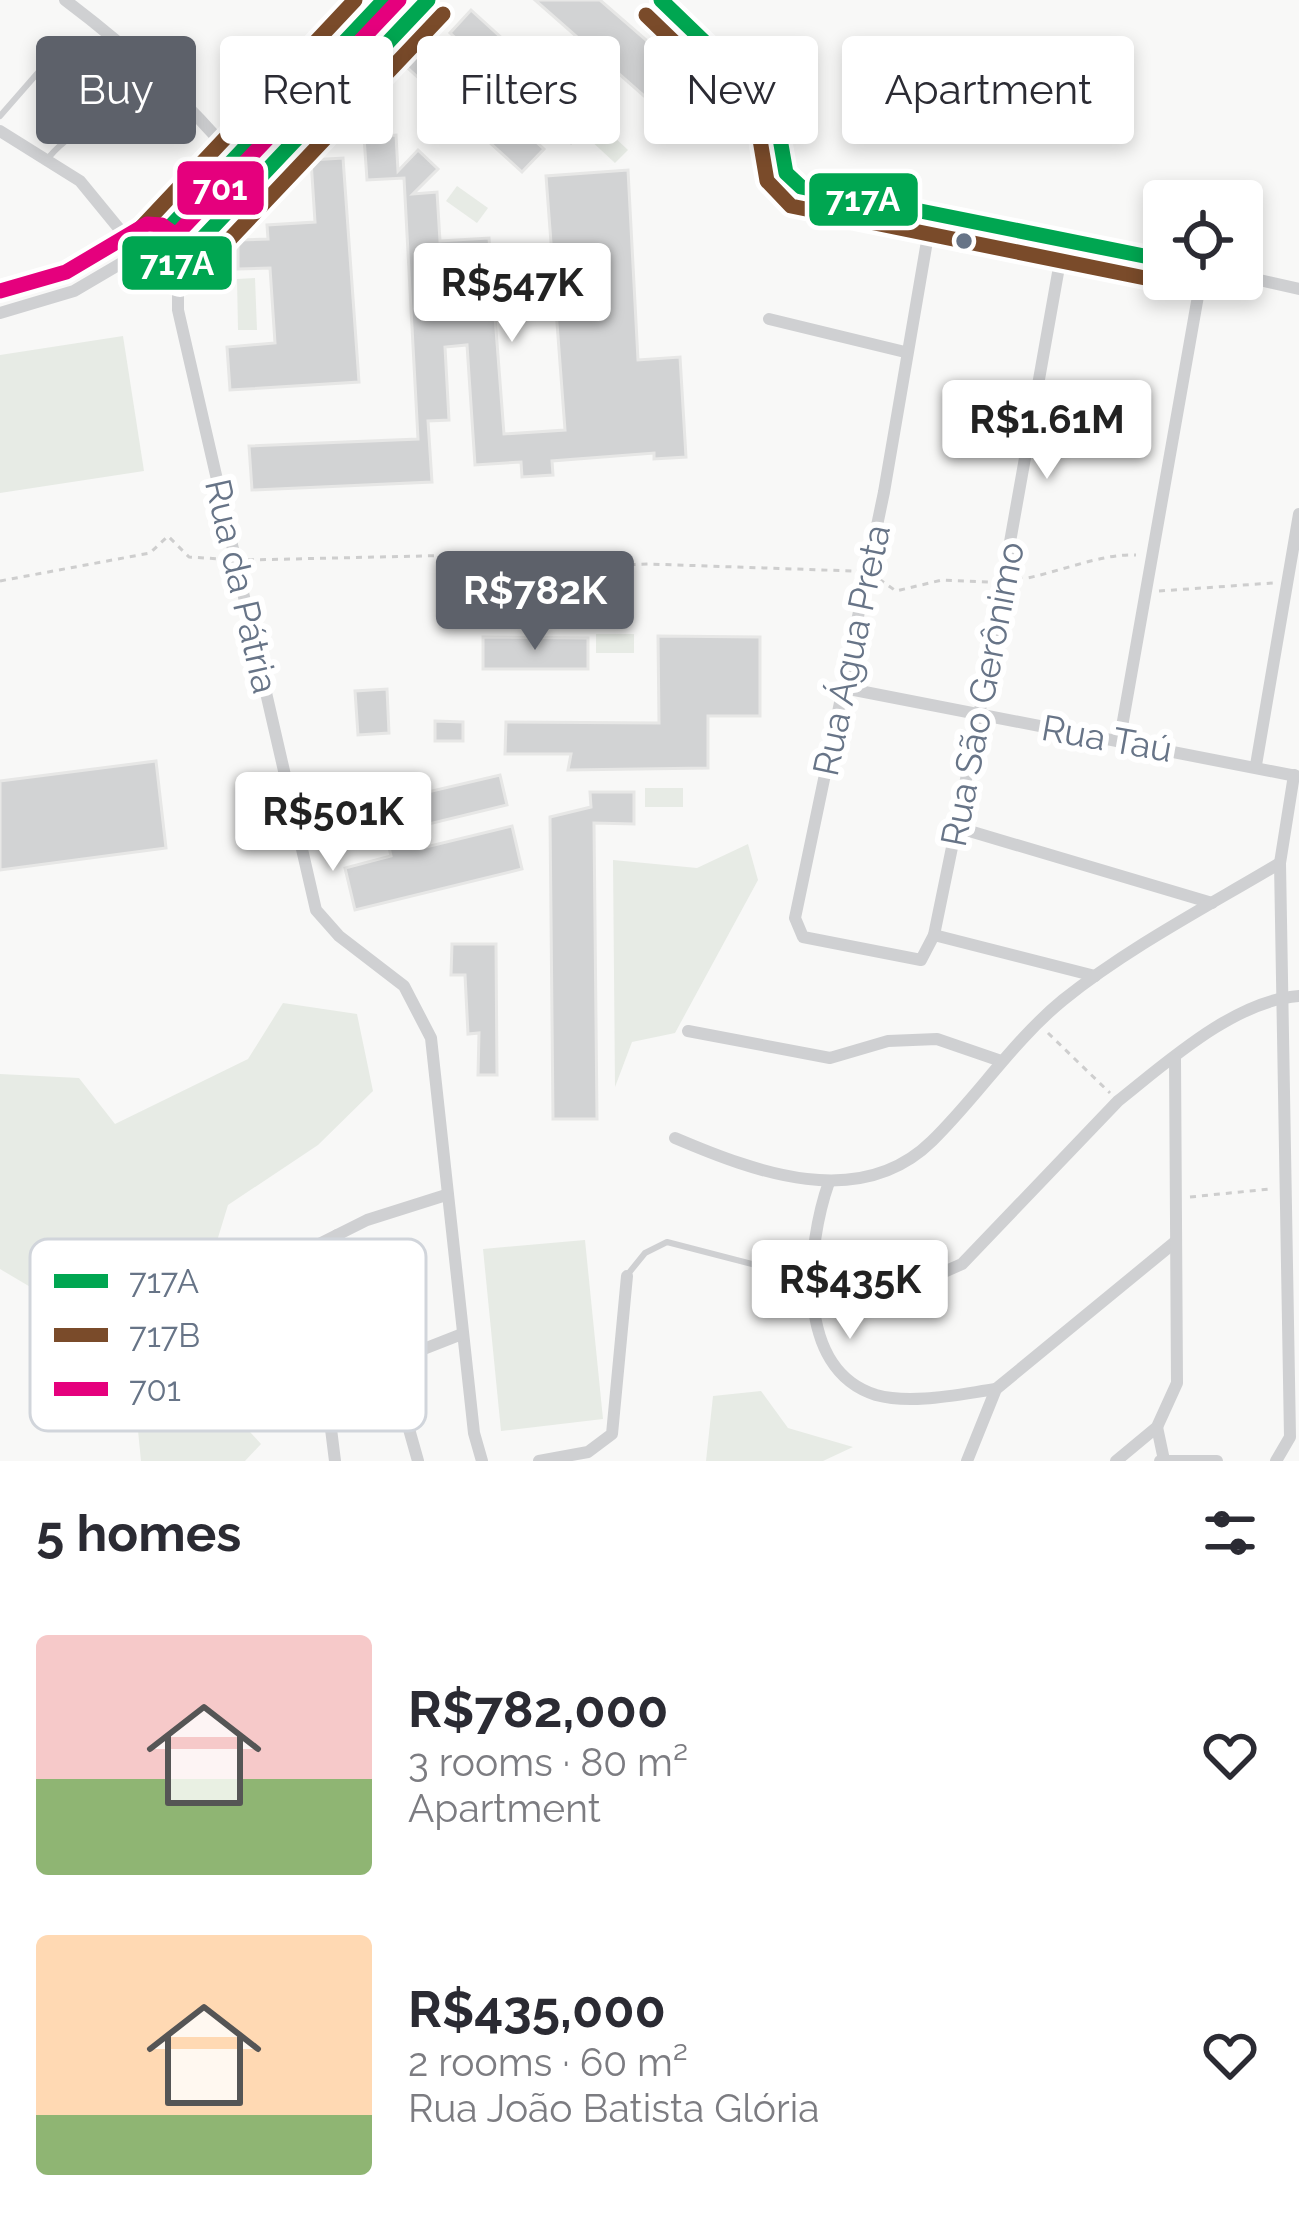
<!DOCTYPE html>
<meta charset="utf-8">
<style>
body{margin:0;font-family:Raleway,sans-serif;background:#f7f7f7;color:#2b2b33;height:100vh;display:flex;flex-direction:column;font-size:45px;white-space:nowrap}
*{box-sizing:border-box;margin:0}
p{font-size:39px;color:#7c7c81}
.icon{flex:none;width:66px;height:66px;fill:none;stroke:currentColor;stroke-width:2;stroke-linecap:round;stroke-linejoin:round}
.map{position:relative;height:1461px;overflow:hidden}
.side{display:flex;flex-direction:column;background:#fff;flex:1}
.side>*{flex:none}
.banner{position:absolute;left:36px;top:36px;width:1227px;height:108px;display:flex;gap:24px}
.tools{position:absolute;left:1143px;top:180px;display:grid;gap:24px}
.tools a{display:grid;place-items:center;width:120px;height:120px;border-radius:12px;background:#fff;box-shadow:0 6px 18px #0003;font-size:60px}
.price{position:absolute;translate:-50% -102px;padding:0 27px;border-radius:12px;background:#fff;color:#222;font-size:39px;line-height:78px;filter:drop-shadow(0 3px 6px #0008)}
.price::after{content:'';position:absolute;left:50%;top:72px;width:36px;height:27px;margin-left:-18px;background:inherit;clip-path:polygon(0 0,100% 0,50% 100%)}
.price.current{background:#5d616a;color:#fff}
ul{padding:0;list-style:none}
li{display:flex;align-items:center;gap:36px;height:300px;padding:0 36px}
li span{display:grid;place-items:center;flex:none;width:336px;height:240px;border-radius:12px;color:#555}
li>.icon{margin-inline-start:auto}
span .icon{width:144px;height:144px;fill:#fffc;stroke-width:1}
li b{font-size:51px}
h2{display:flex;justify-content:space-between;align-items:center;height:144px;padding:0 36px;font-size:51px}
.chip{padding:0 42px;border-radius:12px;background:#fff;box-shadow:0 6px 18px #0003;font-size:42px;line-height:108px}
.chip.current{background:#5d616a;color:#fff}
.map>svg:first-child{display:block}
.green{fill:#e7ebe5}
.building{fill:#d2d3d4;stroke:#e7e7e6;stroke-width:3}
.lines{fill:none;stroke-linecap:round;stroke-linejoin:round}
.path{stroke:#cecece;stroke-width:3;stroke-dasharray:6 6;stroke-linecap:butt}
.service{stroke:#cfd0d2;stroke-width:6}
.minor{stroke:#cfd0d2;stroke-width:12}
.bus-1-casing{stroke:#fff;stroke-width:24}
.bus-2-casing{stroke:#fff;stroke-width:24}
.bus-3-casing{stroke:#fff;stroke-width:24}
.bus-1{stroke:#00a651;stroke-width:15}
.bus-2{stroke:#7a4b2a;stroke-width:15}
.bus-3{stroke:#e5007d;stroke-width:15}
.bus-dot{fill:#677487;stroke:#fff;stroke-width:4.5}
.labels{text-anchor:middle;stroke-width:12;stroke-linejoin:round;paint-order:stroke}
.street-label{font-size:36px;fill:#677487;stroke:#fff}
.key{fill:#fff;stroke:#d1d5db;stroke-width:3}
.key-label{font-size:33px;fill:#677487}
.line-badge{stroke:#fff;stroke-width:4.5}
.badge-label{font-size:33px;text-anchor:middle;font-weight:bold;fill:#fff}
</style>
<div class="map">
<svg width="1299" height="1461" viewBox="0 0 1299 1461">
<rect width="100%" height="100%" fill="#f8f8f7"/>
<g class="green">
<polygon points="600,124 628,150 615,163 587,137"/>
<polygon points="457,186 488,208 477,223 446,201"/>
<polygon points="255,278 257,330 238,330 237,279"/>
<polygon points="123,336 144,471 0,493 0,355"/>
<rect x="596" y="634" width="38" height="19"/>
<rect x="645" y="788" width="38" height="19"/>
<polygon points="748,844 758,880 675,1033 632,1042 615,1087 613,860 697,868"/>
<polygon points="283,1003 357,1014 373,1091 318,1145 228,1205 209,1267 146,1318 261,1444 245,1461 141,1461 135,1400 81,1317 0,1269 0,1074 79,1078 115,1124 248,1059"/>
<polygon points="585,1240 603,1419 501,1431 483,1249"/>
<polygon points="761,1391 788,1428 853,1447 823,1461 706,1461 713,1396"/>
</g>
<g class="building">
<polygon points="535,0 600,0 682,71 652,103"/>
<polygon points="471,10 592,120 571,143 450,33"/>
<polygon points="423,40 544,149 522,172 401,62"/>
<polygon points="396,135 398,171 418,150 438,169 413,194 437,192 440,241 489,238 504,434 565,430 546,176 628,170 638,360 680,357 686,457 654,459 654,453 552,461 553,475 522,477 521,462 475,465 467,345 445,347 449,420 428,421 432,482 252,490 249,446 418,439 404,178 367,180 364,137"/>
<polygon points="343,158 359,382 230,390 227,347 275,343 270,268 238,269 238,240 268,239 267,225 315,222 311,160"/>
<polygon points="658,636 760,637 760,716 708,716 708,768 568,770 571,754 505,754 506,722 659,723"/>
<polygon points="483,637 588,638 588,669 483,669"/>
<polygon points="387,689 389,733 358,735 355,691"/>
<polygon points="435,721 463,722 463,741 435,741"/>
<polygon points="156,761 166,848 0,870 0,781"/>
<polygon points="500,775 507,805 416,827 422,848 512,826 522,869 355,910 345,868 391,856 386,835 349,843 342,812"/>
<polygon points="590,792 634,792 634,824 594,823 597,1119 553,1119 550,817 591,807"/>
<polygon points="452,944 496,944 497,1075 478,1075 479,1033 468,1034 465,975 451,975"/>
</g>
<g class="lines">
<g class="path">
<polyline points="248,560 465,555 512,570 648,564 853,571"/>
<polyline points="879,579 896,591 942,580 990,582"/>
<path d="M1017,580C1055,574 1101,553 1136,555"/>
<polyline points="0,581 150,553 168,536 189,557 220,559"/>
<polyline points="1159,591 1273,583"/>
<polyline points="1048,1033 1110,1093"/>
<polyline points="1190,1197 1270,1189"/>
</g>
<g class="service">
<polyline points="0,116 42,68"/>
<path d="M49,157C79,122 124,111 155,77"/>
<polyline points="628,1274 645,1253 667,1242 810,1279"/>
</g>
<g class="minor">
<path d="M65,0C129,48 185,99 236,160"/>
<polyline points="661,0 775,110 782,126 786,173 801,187 1164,260"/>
<polyline points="0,131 80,181 139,253"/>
<polyline points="932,212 884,492 795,918 803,937 921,960 934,935 979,716 1064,239"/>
<polyline points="154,244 178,264 178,310 316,910 339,936 404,986 431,1038 474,1433 482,1461"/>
<polyline points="178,264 428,0"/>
<polyline points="1242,276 1299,289"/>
<polyline points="0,313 74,291 154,244 384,0"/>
<polyline points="769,319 905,352"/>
<polyline points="844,688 1296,776"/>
<polyline points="1120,738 1201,279"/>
<polyline points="1256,765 1299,514"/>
<polyline points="956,827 1212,903"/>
<polyline points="934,935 1095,976"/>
<polyline points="688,1031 830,1058 888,1041 937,1039 1001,1061"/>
<path d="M675,1138C755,1172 860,1212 932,1141C978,1096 1013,1041 1063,1000C1129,947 1208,906 1280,863"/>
<path d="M829,1182C807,1244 793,1369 876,1395C912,1405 960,1394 996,1389"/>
<polyline points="337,1235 396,1383 418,1461"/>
<path d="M815,1308L928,1279L962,1264L1118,1101C1166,1063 1235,1000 1299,996"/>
<polyline points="388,1363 462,1334"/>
<polyline points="322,1404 392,1373"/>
<polyline points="1157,1427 1164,1460"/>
<polyline points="335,1461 329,1413 307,1388 269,1269 367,1220 446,1195"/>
<polyline points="539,1461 588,1452 612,1434 627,1276"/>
<polyline points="967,1461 996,1389 1175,1242"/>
<polyline points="1116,1461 1157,1427 1177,1383 1175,1059"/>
<polyline points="1160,1461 1217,1461"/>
<polyline points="1276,1461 1290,1437 1280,863 1294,775"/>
</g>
<defs>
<g id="bus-1">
<polyline points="384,0 154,244 178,264 428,0"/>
<polyline points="661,0 775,110 786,173 801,187 1164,260"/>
</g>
<g id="bus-2">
<polyline points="355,0 136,233 137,256 166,281 180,285 193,278 443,14"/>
<polyline points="646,15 757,122 767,181 791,206 1160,281"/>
</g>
<polyline id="bus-3" points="0,291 66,272 147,224 162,225 176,235 399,0"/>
</defs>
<use href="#bus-1" class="bus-1-casing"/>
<use href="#bus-2" class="bus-2-casing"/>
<use href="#bus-3" class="bus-3-casing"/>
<use href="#bus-1" class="bus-1"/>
<use href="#bus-2" class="bus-2"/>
<use href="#bus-3" class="bus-3"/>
</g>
<circle class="bus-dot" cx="964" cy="241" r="10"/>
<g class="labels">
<g class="street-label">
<text transform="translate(242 586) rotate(77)" y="13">Rua da Pátria</text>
<text transform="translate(851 650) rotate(-78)" y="13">Rua Água Preta</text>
<text transform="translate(982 694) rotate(-79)" y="13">Rua São Gerônimo</text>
<text transform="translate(1107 738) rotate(10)" y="13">Rua Taú</text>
</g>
</g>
<rect x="30" y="1239" width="396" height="192" rx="18" class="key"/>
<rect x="54" y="1274" width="54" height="14" fill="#00a651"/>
<rect x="54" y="1328" width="54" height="14" fill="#7a4b2a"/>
<rect x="54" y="1382" width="54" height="14" fill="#e5007d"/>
<g class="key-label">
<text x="129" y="1293">717A</text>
<text x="129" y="1347">717B</text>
<text x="129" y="1401">701</text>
</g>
<g class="line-badge">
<rect x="175" y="159" width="91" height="58" rx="12" fill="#e5007d"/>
<rect x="807" y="171" width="113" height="57" rx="12" fill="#00a651"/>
<rect x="120" y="234" width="114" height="58" rx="12" fill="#00a651"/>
</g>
<g class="badge-label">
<text x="220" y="200">701</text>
<text x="863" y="211">717A</text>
<text x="177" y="275">717A</text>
</g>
</svg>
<div class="tools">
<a><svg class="icon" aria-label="locate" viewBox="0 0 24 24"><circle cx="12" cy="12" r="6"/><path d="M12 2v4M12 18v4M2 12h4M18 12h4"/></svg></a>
</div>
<b class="price" style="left:512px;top:345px">R$547K</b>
<b class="price" style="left:1047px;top:482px">R$1.61M</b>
<b class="price current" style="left:535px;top:653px">R$782K</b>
<b class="price" style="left:333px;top:874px">R$501K</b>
<b class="price" style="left:850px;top:1342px">R$435K</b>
<div class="banner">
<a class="chip current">Buy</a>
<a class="chip">Rent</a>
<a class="chip">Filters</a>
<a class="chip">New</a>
<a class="chip">Apartment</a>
</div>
</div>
<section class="side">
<h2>5 homes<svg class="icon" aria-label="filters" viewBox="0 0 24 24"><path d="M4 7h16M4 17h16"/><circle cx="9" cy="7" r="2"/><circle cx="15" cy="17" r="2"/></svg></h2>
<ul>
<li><span style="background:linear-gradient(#f6c9c9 60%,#8fb573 0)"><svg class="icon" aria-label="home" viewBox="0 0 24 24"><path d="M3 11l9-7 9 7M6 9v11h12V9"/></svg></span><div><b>R$782,000</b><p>3 rooms · 80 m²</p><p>Apartment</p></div><svg class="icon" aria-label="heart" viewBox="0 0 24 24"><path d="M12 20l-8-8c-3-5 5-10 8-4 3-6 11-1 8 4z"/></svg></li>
<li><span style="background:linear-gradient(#ffd9b3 75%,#8fb573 0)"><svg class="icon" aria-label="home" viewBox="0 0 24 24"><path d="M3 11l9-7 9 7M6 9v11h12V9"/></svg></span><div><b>R$435,000</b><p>2 rooms · 60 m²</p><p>Rua João Batista Glória</p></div><svg class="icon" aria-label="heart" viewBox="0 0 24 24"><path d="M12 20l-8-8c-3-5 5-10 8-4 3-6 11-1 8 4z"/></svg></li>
</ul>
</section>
